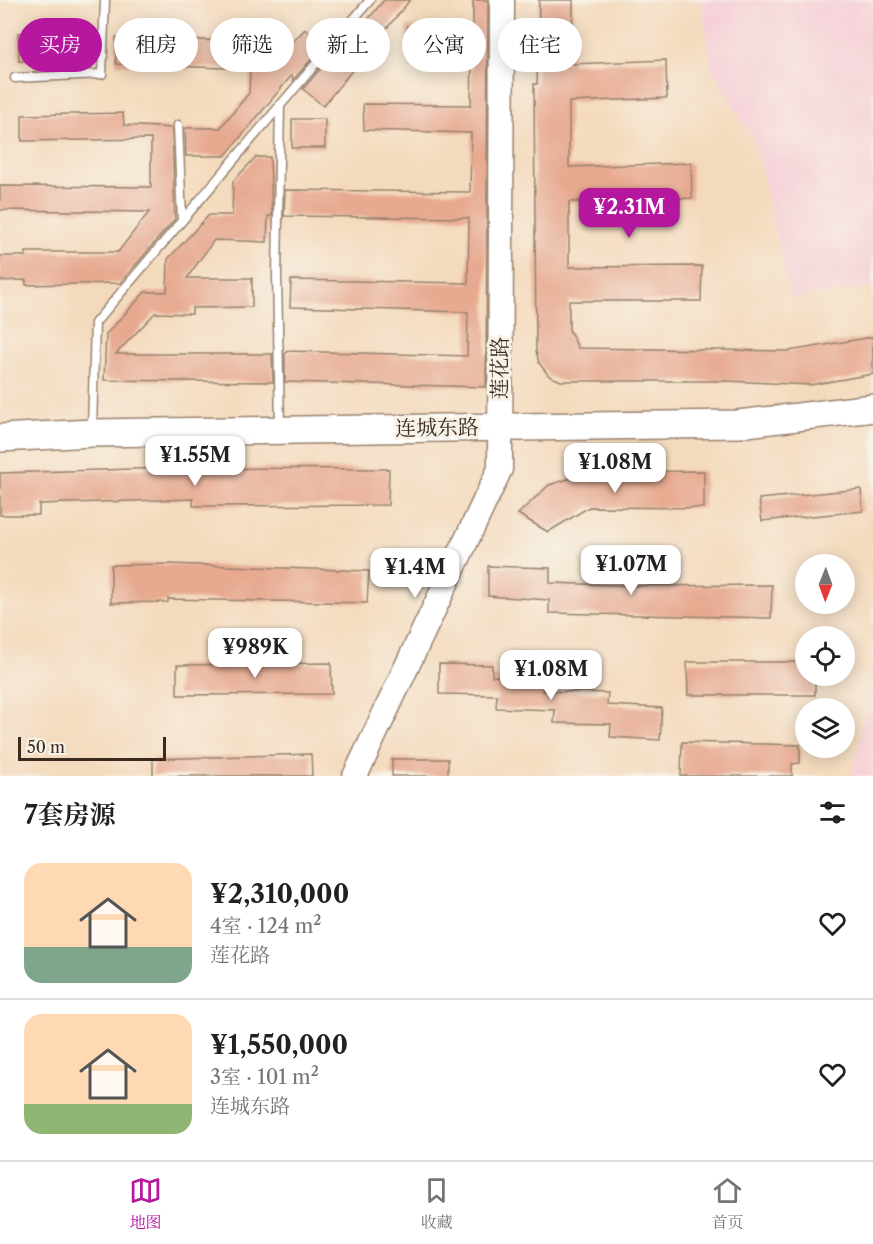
<!DOCTYPE html>
<html lang="zh">
<meta charset="utf-8">
<style>
body{margin:0;font-family:"Libre Caslon Text","Noto Serif SC",serif;background:#f6f6f6;color:#202124;height:100vh;display:flex;flex-direction:column;font-size:22px;white-space:nowrap}
*{box-sizing:border-box;margin:0}
p{font-size:20px;color:#757577}
.icon{flex:none;width:33px;height:33px;fill:none;stroke:currentColor;stroke-width:2;stroke-linecap:round;stroke-linejoin:round}
.map{position:relative;height:776px;overflow:hidden}
.side{display:flex;flex-direction:column;background:#fff;flex:1}
.side>*{flex:none}
.guide{position:absolute;left:18px;top:18px;width:837px;height:54px;display:flex;gap:12px}
.needle{width:39px;rotate:181deg}
.tools{position:absolute;left:795px;top:554px;display:grid;gap:12px}
.tools a{display:grid;place-items:center;width:60px;height:60px;border-radius:50%;background:#fff;box-shadow:0 3px 15px #0003;font-size:30px}
.scale{position:absolute;left:18px;bottom:15px;width:148px;box-sizing:border-box;padding-left:6px;border:3px solid #3b2a1e;border-top:0;font-size:16px;line-height:21px;white-space:nowrap;color:#3b2a1e;-webkit-text-stroke:4px #f7f3e8;paint-order:stroke}
.price{position:absolute;translate:-50% -51px;padding:0 14px;border-radius:12px;background:#fff;color:#222;font-size:20px;line-height:39px;filter:drop-shadow(0 2px 3px #0008)}
.price::after{content:'';position:absolute;left:50%;top:36px;width:18px;height:14px;margin-left:-9px;background:inherit;clip-path:polygon(0 0,100% 0,50% 100%)}
.price.active{background:#b5179e;color:#fff}
ul{padding:0;list-style:none}
li{display:flex;align-items:center;gap:18px;height:150px;padding:0 24px}
li+li{border-top:2px solid #e0e0e0}
li span{display:grid;place-items:center;flex:none;width:168px;height:120px;border-radius:18px;color:#555}
li>.icon{margin-inline-start:auto}
span .icon{width:72px;height:72px;fill:#fffc;stroke-width:1}
li b{font-size:26px}
h2{display:flex;justify-content:space-between;align-items:center;height:72px;padding:0 24px;font-size:26px}
.chip{padding:0 21px;border-radius:27px;background:#fff;box-shadow:0 3px 15px #0003;font-size:21px;line-height:54px}
.chip.active{background:#b5179e;color:#fff}
.dock{display:flex;justify-content:space-around;align-items:center;height:84px;border-top:2px solid #e0e0e0;background:#fff;font-size:16px;color:#757577}
.dock a{display:grid;justify-items:center;gap:3px}
.dock .active{color:#b5179e}
.map>svg:first-child{display:block}
.built{fill:#f6cfd7}
.building{fill:#e7a990}
.lines{fill:none;stroke-linecap:round;stroke-linejoin:round}
.service-casing{stroke:#98826e;stroke-width:11}
.secondary-casing{stroke:#98826e;stroke-width:27}
.primary-casing{stroke:#98826e;stroke-width:30}
.service{stroke:#fff;stroke-width:8}
.secondary{stroke:#fff;stroke-width:24}
.primary{stroke:#fff;stroke-width:27}
.labels{text-anchor:middle;stroke-width:6;stroke-linejoin:round;paint-order:stroke}
.street-label{font-size:21px;fill:#3b2a1e;stroke:#f7f3e8}
</style>
<div class="map">
<svg width="873" height="776" viewBox="0 0 873 776">
<rect width="100%" height="100%" fill="#f7f3e8"/>
<filter id="ink" filterUnits="userSpaceOnUse"><feTurbulence type="fractalNoise" baseFrequency=".0167" numOctaves="2"/><feDisplacementMap in="SourceGraphic" scale="12" xChannelSelector="R" yChannelSelector="G"/><feConvolveMatrix kernelMatrix="1 2 1 2 8 2 1 2 1" color-interpolation-filters="sRGB"/></filter>
<filter id="wash" filterUnits="userSpaceOnUse"><feTurbulence type="fractalNoise" baseFrequency=".008" numOctaves="4" result="noise"/><feDisplacementMap in="SourceGraphic" scale="24" xChannelSelector="R" yChannelSelector="G"/><feGaussianBlur stdDeviation="1.35" result="paint"/><feColorMatrix in="noise" values="0 0 0 0 0 0 0 0 0 0 0 0 0 0 0 0 0 1.4 0 .05"/><feComposite in="paint" operator="in"/></filter>
<g filter="url(#wash)">
<rect width="100%" height="100%" fill="#f4dabd"/>
<g class="built">
<polygon points="701,0 873,0 873,287 791,298 755,142 712,69"/>
<polygon points="873,671 873,776 852,776 855,765"/>
</g>
<g id="blocks">
<g class="building">
<polygon points="384,0 410,0 323,106 303,89 332,55 336,58"/>
<polygon points="473,0 488,0 486,387 285,382 285,354 287,351 467,356 468,312 290,307 291,280 468,283 469,218 284,216 285,190 470,192 471,133 364,130 363,104 471,105 472,54 407,54 407,26 473,27"/>
<polygon points="539,0 573,0 572,64 666,60 667,98 569,102 569,167 691,163 692,198 569,202 569,267 702,266 701,301 569,301 569,329 578,348 789,351 873,337 873,374 810,385 727,381 561,381 549,376 539,363 536,351 534,84 537,84"/>
<polygon points="305,29 323,46 293,80 292,75 225,156 186,156 185,128 220,128 249,93 250,69 116,64 116,37 231,41 230,51 284,51"/>
<polygon points="79,31 79,59 19,61 18,33"/>
<polygon points="123,113 124,125 172,128 175,219 120,283 26,285 26,280 0,281 0,256 26,256 26,252 118,252 149,212 0,210 0,186 151,187 151,139 22,141 22,115"/>
<rect x="292" y="119" width="33" height="29"/>
<polygon points="256,157 270,157 272,216 268,216 267,242 214,240 187,278 252,278 252,307 192,308 192,314 155,313 116,354 272,354 273,382 104,380 106,334 145,292 167,292 168,259 209,215 232,215 233,181"/>
<polygon points="166,468 389,469 388,505 193,506 193,499 39,504 39,515 0,515 0,473"/>
<polygon points="704,471 704,508 589,507 548,532 518,514 549,485 591,472"/>
<polygon points="861,489 863,511 762,521 759,499"/>
<polygon points="168,564 369,571 367,603 168,599 168,602 111,603 111,565"/>
<polygon points="488,566 550,568 550,583 643,586 772,585 771,618 549,613 549,600 488,596"/>
<polygon points="687,662 806,662 806,675 815,675 815,695 688,695"/>
<polygon points="331,663 332,694 177,695 177,665"/>
<polygon points="439,664 492,665 492,676 543,679 543,691 608,693 607,705 662,708 660,740 610,737 611,724 554,723 555,710 496,708 497,695 439,694"/>
<polygon points="682,742 800,745 800,763 792,764 792,776 681,776"/>
<polygon points="311,754 312,776 153,776 153,759"/>
<rect x="392" y="759" width="56" height="17"/>
</g>
</g>
</g>
<g filter="url(#ink)">
<use href="#blocks" fill-opacity="0" stroke="#98826e" stroke-width="1.5"/>
<g class="lines">
<defs>
<g id="service">
<polyline points="15,78 102,74 105,0"/>
<polyline points="178,125 182,220"/>
<polyline points="280,427 277,275 280,105"/>
<polyline points="92,429 95,323 370,0"/>
</g>
<polyline id="secondary" points="355,776 500,469 502,0"/>
<polyline id="primary" points="0,438 92,433 738,424 873,408"/>
</defs>
<use href="#service" class="service-casing"/>
<use href="#secondary" class="secondary-casing"/>
<use href="#primary" class="primary-casing"/>
<use href="#service" class="service"/>
<use href="#secondary" class="secondary"/>
<use href="#primary" class="primary"/>
</g>
</g>
<g class="labels">
<g class="street-label">
<text transform="translate(500 368) rotate(-90)" y="7">莲花路</text>
<text transform="translate(437 428) rotate(-1)" y="7">连城东路</text>
</g>
</g>
</svg>
<div class="tools">
<a><svg class="needle" viewBox="-14 -14 28 28"><path d="M0-13l5 13h-10z" fill="#e53935"/><path d="M0 13l5-13h-10z" fill="#757577"/></svg></a>
<a><svg class="icon" aria-label="locate" viewBox="0 0 24 24"><circle cx="12" cy="12" r="6"/><path d="M12 2v4M12 18v4M2 12h4M18 12h4"/></svg></a>
<a><svg class="icon" aria-label="layers" viewBox="0 0 24 24"><path d="M12 4l9 5-9 5-9-5zM3 14l9 5 9-5"/></svg></a>
</div>
<div class="scale">50 m</div>
<b class="price active" style="left:629px;top:239px">¥2.31M</b>
<b class="price" style="left:195px;top:487px">¥1.55M</b>
<b class="price" style="left:615px;top:494px">¥1.08M</b>
<b class="price" style="left:631px;top:596px">¥1.07M</b>
<b class="price" style="left:415px;top:599px">¥1.4M</b>
<b class="price" style="left:255px;top:679px">¥989K</b>
<b class="price" style="left:551px;top:701px">¥1.08M</b>
<div class="guide">
<a class="chip active">买房</a>
<a class="chip">租房</a>
<a class="chip">筛选</a>
<a class="chip">新上</a>
<a class="chip">公寓</a>
<a class="chip">住宅</a>
</div>
</div>
<section class="side">
<h2>7套房源<svg class="icon" aria-label="filters" viewBox="0 0 24 24"><path d="M4 7h16M4 17h16"/><circle cx="9" cy="7" r="2"/><circle cx="15" cy="17" r="2"/></svg></h2>
<ul>
<li><span style="background:linear-gradient(#ffd9b3 70%,#7fa58c 0)"><svg class="icon" aria-label="home" viewBox="0 0 24 24"><path d="M3 11l9-7 9 7M6 9v11h12V9"/></svg></span><div><b>¥2,310,000</b><p>4室 · 124 m²</p><p>莲花路</p></div><svg class="icon" aria-label="heart" viewBox="0 0 24 24"><path d="M12 20l-8-8c-3-5 5-10 8-4 3-6 11-1 8 4z"/></svg></li>
<li><span style="background:linear-gradient(#ffd9b3 75%,#8fb573 0)"><svg class="icon" aria-label="home" viewBox="0 0 24 24"><path d="M3 11l9-7 9 7M6 9v11h12V9"/></svg></span><div><b>¥1,550,000</b><p>3室 · 101 m²</p><p>连城东路</p></div><svg class="icon" aria-label="heart" viewBox="0 0 24 24"><path d="M12 20l-8-8c-3-5 5-10 8-4 3-6 11-1 8 4z"/></svg></li>
</ul>
</section>
<nav class="dock">
<a class="active"><svg class="icon" aria-label="map" viewBox="0 0 24 24"><path d="M3 6l6-2 6 2 6-2v14l-6 2-6-2-6 2zM9 4v14M15 6v14"/></svg>地图</a>
<a><svg class="icon" aria-label="saved" viewBox="0 0 24 24"><path d="M7 4h10v16l-5-4-5 4z"/></svg>收藏</a>
<a><svg class="icon" aria-label="home" viewBox="0 0 24 24"><path d="M3 11l9-7 9 7M6 9v11h12V9"/></svg>首页</a>
</nav>
